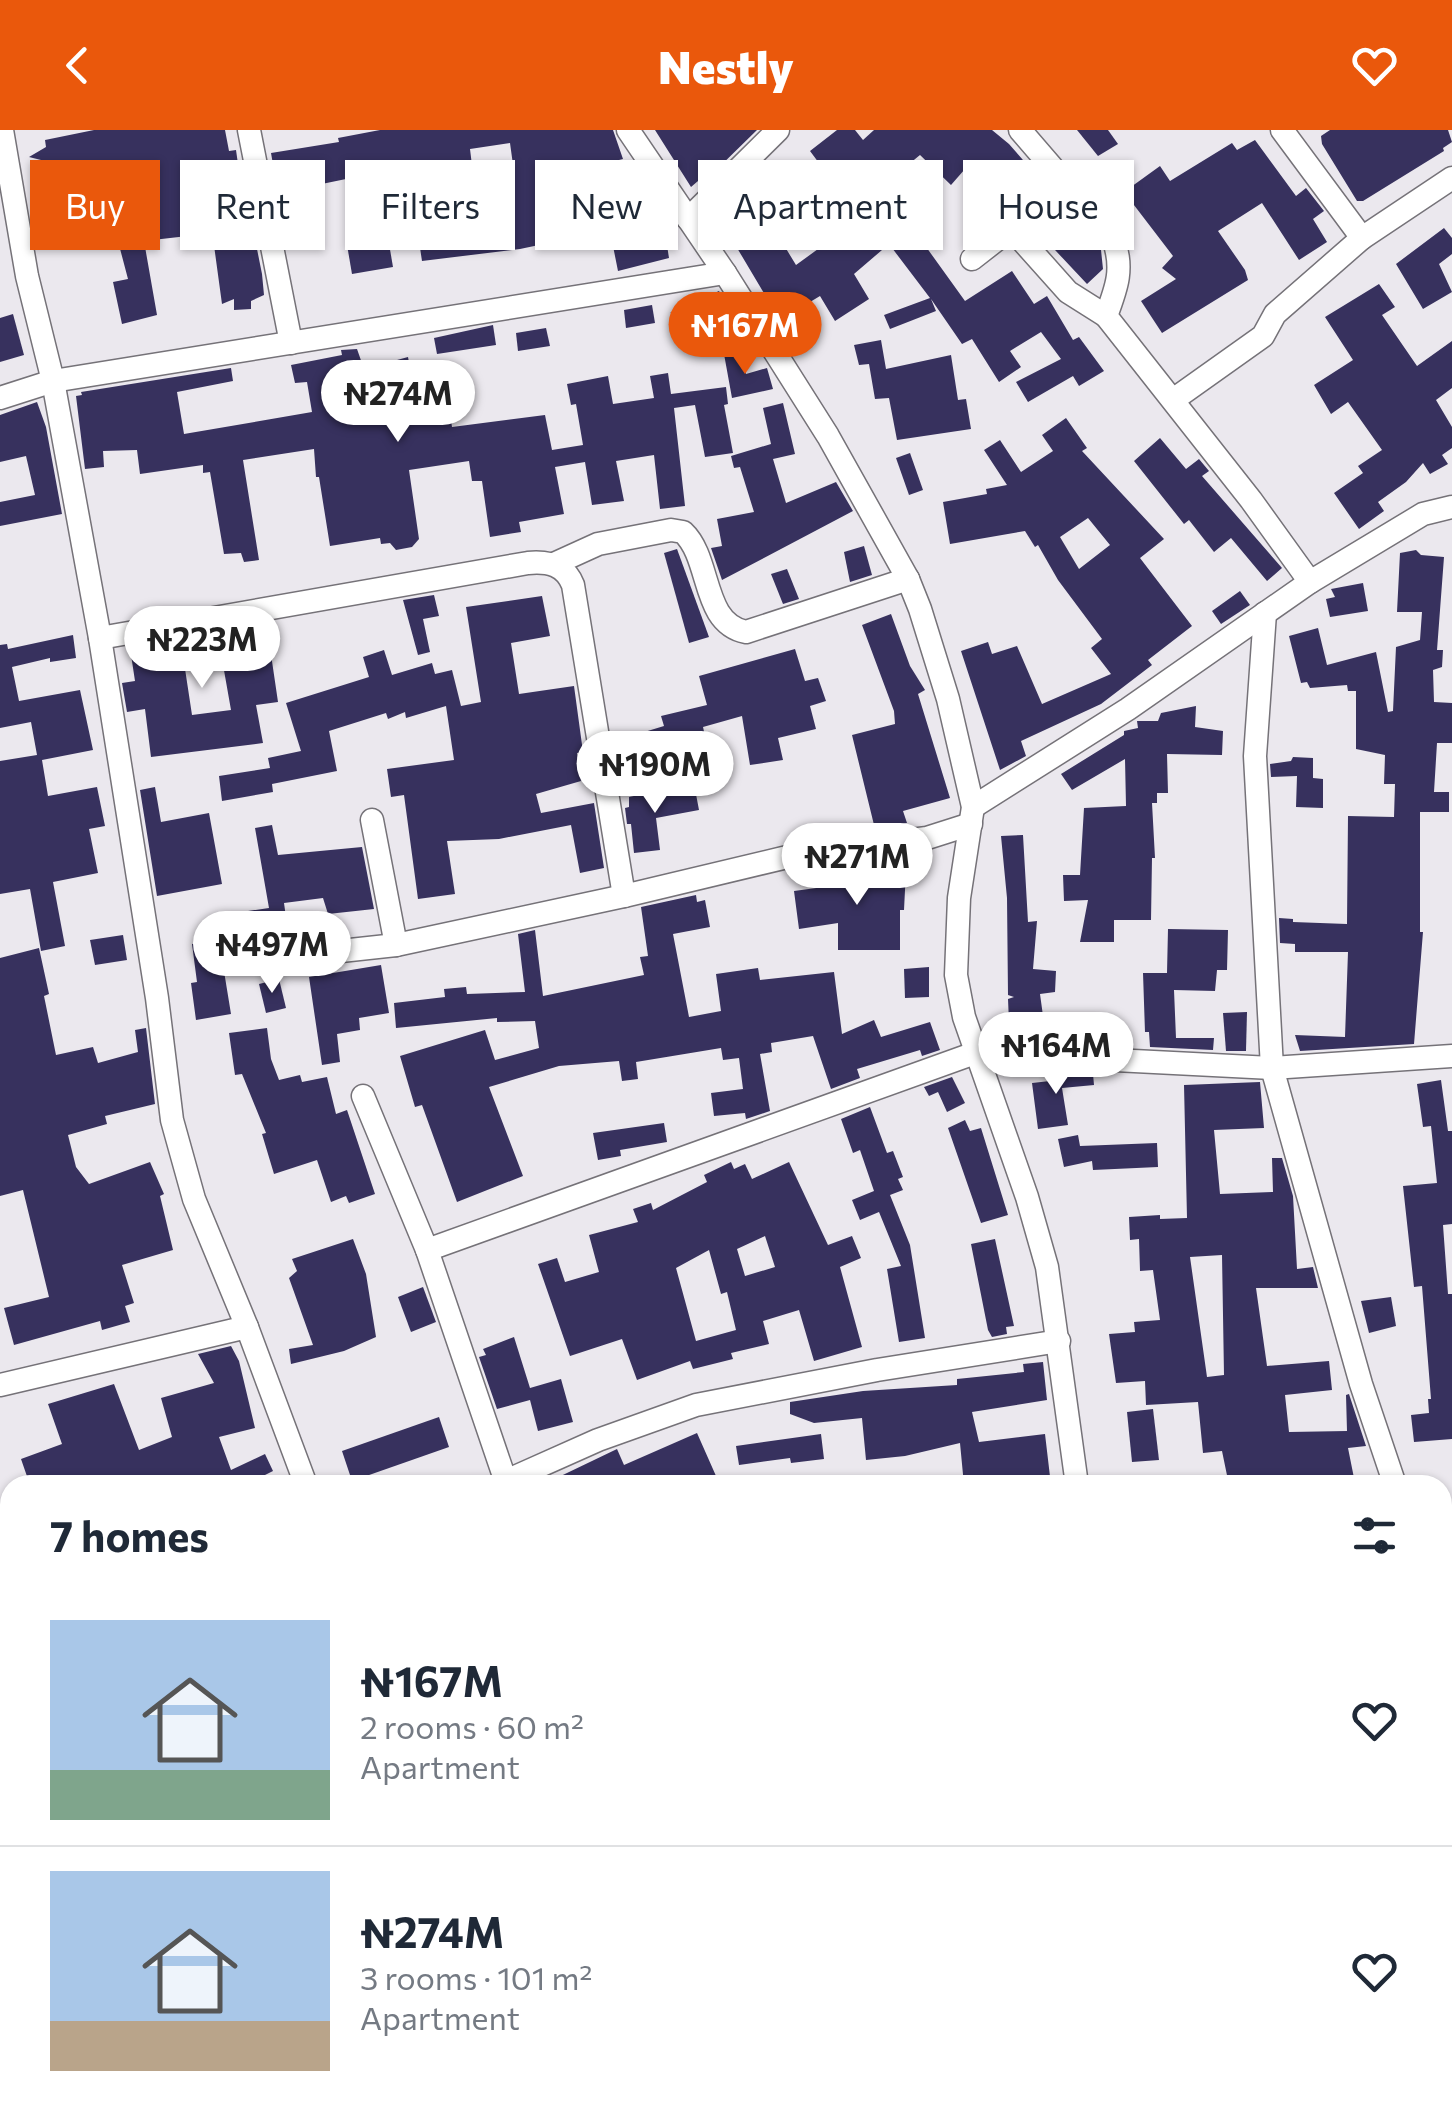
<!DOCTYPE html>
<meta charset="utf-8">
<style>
body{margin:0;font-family:Commissioner,sans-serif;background:#f6f6f7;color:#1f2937;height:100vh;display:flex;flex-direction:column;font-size:38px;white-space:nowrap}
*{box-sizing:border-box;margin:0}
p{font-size:32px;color:#747a83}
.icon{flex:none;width:55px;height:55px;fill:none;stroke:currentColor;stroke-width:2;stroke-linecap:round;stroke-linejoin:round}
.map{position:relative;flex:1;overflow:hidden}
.details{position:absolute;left:0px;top:1345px;width:1452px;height:642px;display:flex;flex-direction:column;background:#fff;border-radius:30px 30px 0 0;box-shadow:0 2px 8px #0004}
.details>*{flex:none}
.guide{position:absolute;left:30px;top:30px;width:1392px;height:90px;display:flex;gap:20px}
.price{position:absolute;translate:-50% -85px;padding:0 22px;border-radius:35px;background:#fff;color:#222;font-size:32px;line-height:65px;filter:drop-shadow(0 2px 5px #0008)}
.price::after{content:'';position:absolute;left:50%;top:60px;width:30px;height:22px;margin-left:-15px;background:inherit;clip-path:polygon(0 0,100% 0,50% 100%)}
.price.on{background:#ea580c;color:#fff}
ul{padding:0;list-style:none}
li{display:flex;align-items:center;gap:30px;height:250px;padding:0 50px}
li+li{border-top:2px solid #e0e1e3}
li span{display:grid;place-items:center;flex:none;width:280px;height:200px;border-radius:0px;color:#555}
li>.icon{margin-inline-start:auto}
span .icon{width:120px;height:120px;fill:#fffc;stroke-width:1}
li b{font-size:42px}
h2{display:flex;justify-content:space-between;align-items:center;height:120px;padding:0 50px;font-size:42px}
.pill{padding:0 35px;border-radius:0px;background:#fff;box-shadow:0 2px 8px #0004;font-size:35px;line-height:90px}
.pill.on{background:#ea580c;color:#fff}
header{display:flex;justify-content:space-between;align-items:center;height:130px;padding:0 50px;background:#ea580c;color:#fff;font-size:45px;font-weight:800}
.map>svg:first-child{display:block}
.building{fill:#37315e;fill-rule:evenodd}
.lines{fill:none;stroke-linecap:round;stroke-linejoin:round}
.minor-casing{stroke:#757278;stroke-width:25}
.minor{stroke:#fff;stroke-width:22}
</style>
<header><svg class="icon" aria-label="back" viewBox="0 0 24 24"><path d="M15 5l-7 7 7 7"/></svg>Nestly<svg class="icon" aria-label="heart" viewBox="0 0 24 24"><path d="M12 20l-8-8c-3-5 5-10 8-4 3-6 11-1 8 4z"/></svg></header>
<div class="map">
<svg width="1452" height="1987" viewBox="0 0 1452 1987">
<rect width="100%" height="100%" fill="#ebe8ee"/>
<g class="building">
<polygon points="94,0 225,0 229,21 236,20 243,69 247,69 262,144 264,165 251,171 251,179 234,180 234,169 222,174 213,108 206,109 205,104 144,111 157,185 122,194 113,152 128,149 99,39 79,43 77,34 50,38 49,32 29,27 46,17 45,10"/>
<path d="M380,0H613L623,29L603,34L606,57L589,60L596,103L520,119L422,131L414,78L386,82L380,42L278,63L271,23L339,12L338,8ZM510,13L514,42L474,52L470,19Z"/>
<polygon points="655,0 757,0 707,49 705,45 691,57"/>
<polygon points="837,0 855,0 863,10 874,0 992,0 1009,14 1101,120 1103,139 1087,154 1009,71 1003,78 965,39 951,55 920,25 876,61 895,87 901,82 965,171 1012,141 1034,174 1047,166 1073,210 1079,207 1104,241 1079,256 1073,246 1028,272 1016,252 1061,229 1041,202 1010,221 1021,237 999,252 972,209 962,214 931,169 936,181 890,199 884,185 930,168 889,114 854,144 869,169 835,191 820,166 780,190 721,91 751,74 762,93 768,89 796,135 829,111 819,98 848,72 810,21"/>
<polygon points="1077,0 1108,0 1118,14 1098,26"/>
<polygon points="1330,0 1448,0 1452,12 1443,18 1444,21 1363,71 1357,71 1322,14 1321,6"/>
<polygon points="1255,10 1296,66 1306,58 1324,81 1313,89 1327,112 1299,130 1262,73 1218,101 1245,140 1248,150 1162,203 1141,171 1176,149 1162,138 1173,126 1124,62 1160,36 1170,51 1232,13 1237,20"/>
<polygon points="652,85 656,111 666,109 669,128 618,141 609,96"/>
<polygon points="1444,98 1452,108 1452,124 1439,134 1452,162 1423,179 1396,134"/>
<polygon points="387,102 393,137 352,144 346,109"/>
<polygon points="1379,154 1395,177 1382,185 1417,236 1452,211 1452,258 1436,270 1452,297 1452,318 1442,325 1448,334 1430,344 1423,333 1406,352 1378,372 1384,381 1359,399 1334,363 1363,343 1358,336 1382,320 1348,272 1331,284 1314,255 1353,230 1325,187"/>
<polygon points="719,161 730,183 670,183"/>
<polygon points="652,175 655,193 626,198 624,180"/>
<polygon points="13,184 24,225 0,232 0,188"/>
<polygon points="493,195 496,215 437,224 434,208"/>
<polygon points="546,198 550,216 518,221 516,203"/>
<polygon points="881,210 886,239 951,225 958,270 966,269 971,299 897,310 889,268 875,269 869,234 859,235 854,215"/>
<polygon points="357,219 364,239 408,227 410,238 442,232 452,297 545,285 552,320 583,315 576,274 571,275 567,254 608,246 613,274 654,268 650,246 668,243 671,264 726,257 728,274 724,275 733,323 705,327 695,275 674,278 685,376 660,379 654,325 616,331 624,371 592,375 585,332 555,337 564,384 519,392 521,402 490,407 482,351 472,351 469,331 409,340 419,409 412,417 396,420 390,413 381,414 380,408 330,416 319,347 316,347 314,319 243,330 259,430 244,432 241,423 224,424 210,342 203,343 203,335 140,344 137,320 103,321 104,337 85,339 76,266 82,265 81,262 231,238 233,251 177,262 184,304 312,282 307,252 295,253 291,235 342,225 341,220"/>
<polygon points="742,220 746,244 767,238 773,259 732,268 724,224"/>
<polygon points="37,272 46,297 62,384 0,396 0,372 35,365 26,326 0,332 0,285"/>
<polygon points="783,273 795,324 773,329 786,373 836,352 853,381 722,450 711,418 722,416 717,389 754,382 740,337 734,338 731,326 771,314 763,278"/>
<path d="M1066,288L1087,318L1082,321L1164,409L1140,428L1192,496L1148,530L1152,535L1101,574L1021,611L1026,626L1000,640L961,521L988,512L992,524L1017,516L1042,574L1111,544L1091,518L1102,509L1058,450L1038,415L1035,417L1025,401L950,414L943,372L987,364L986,359L1007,355L984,320L1000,310L1021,342L1053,321L1042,305ZM1088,388L1110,415L1079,439L1060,407Z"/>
<polygon points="1160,308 1186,339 1199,329 1209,341 1202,346 1282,438 1267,451 1231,408 1214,422 1189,390 1184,394 1134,331"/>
<polygon points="910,323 923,360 909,365 896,328"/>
<polygon points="864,416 872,445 850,452 844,422"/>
<polygon points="677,419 709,507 689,513 664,423"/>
<polygon points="1416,420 1421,425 1444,427 1437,520 1443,520 1442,537 1433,540 1434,572 1452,573 1452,613 1437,613 1434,662 1449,662 1449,682 1420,682 1420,802 1423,802 1414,914 1300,921 1295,905 1345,907 1348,822 1295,822 1295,814 1280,813 1279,788 1293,789 1293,792 1347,794 1348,686 1394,687 1395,654 1384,654 1385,625 1356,619 1356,561 1348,561 1347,555 1310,558 1307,552 1301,553 1289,506 1318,498 1327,535 1376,522 1388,582 1393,581 1396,517 1420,510 1422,482 1397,482 1400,423"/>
<polygon points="787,439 799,469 783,474 771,444"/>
<polygon points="1363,453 1368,481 1330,487 1326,469 1335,467 1331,459"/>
<polygon points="1240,461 1250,475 1221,494 1212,481"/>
<polygon points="434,465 439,486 423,489 430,522 418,525 403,470"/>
<polygon points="542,466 550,506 511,513 519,564 574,556 583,622 577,623 581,651 536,664 541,683 594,673 604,738 580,743 571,695 499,709 447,711 455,764 418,769 404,665 391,667 387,639 454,630 446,576 406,588 405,582 388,589 386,583 329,601 337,641 272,654 273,662 222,671 219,646 270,638 268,628 301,621 286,573 369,547 363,527 384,520 392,545 432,533 435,544 452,540 461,576 481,572 466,477"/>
<polygon points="891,484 910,536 925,560 918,564 950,668 903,681 907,693 875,699 852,605 895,594 894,581 862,495"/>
<path d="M242,498L243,507L268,504L278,572L256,575L263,613L151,627L145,579L127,582L122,553L135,551L130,518ZM219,512L231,580L192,585L182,519Z"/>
<polygon points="73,505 76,528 50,532 50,528 12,537 19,571 80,560 93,620 42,630 48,666 97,657 105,696 89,699 98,743 53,752 65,816 41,821 30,759 0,764 0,631 37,625 31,592 0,598 0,515 7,514 8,519"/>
<polygon points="795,519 805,551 818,548 826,571 810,576 816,599 778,608 783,630 750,635 742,586 703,597 707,615 637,635 628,607 664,596 661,586 707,575 699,546"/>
<polygon points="1196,576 1195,597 1223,601 1222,625 1167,624 1168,663 1157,663 1157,673 1152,673 1155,728 1152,728 1151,790 1114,790 1114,812 1080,812 1088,770 1064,771 1063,745 1080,745 1084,678 1126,676 1125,629 1072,660 1061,644 1124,605 1124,601 1138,598 1137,591 1158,591 1161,583"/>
<polygon points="1293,627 1313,628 1313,648 1323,649 1323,678 1296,677 1297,646 1271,647 1270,634 1291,631"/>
<polygon points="155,657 161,692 209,683 222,754 157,766 140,660"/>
<polygon points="695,659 699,680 656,688 660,720 634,723 631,694 627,694 625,678 629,677 629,667 653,662 653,667"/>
<polygon points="272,695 278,725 362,717 374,779 328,784 323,768 284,773 289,809 266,812 268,829 223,835 231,884 196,890 191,853 197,852 192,814 251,806 248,781 269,778 255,698"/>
<polygon points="1023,705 1028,792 1037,791 1033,839 1056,841 1055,862 1040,864 1044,893 1009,892 1008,869 1014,867 1008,865 1007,768 1001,706"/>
<polygon points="906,740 904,780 900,780 900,820 838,820 838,793 799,799 794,761 831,756 830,742"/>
<polygon points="696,765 697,772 705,770 710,797 673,804 689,887 721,881 716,844 758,838 760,850 834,842 842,904 874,890 881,907 930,892 940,920 922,926 920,920 857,939 860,948 831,959 813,906 771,913 772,922 760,924 770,981 746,989 745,983 714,986 711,963 743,959 739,928 723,930 721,918 636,932 638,949 622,951 619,931 559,936 489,957 523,1046 457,1072 422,975 415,977 400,926 485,900 495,930 539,918 535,891 497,892 497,888 396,898 394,873 445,867 444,859 466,857 467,864 525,862 518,804 535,800 543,866 644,845 640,827 648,826 641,777"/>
<polygon points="1168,799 1228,800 1227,840 1217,840 1215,861 1174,860 1176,908 1214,908 1213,920 1150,917 1149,902 1145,902 1143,843 1167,843"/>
<polygon points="123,805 127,830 95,835 90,810"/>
<polygon points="39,818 49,864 44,866 56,925 93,917 98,933 138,922 135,900 146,898 155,974 105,986 107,994 68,1005 76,1037 89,1054 150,1032 164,1064 160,1066 173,1120 122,1135 134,1173 125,1176 130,1192 102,1200 100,1191 14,1215 4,1178 49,1167 23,1060 0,1066 0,828"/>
<polygon points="381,835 389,883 359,888 360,900 337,904 340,932 322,935 309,847"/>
<polygon points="929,837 929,867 905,868 904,839"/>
<polygon points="279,849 286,878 266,883 259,854"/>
<polygon points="1247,882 1246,921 1226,921 1223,883"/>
<polygon points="267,898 271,929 279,950 300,945 302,952 327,947 336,984 347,980 375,1064 349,1073 346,1066 331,1072 317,1030 274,1044 262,1004 266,1003 242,944 235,945 229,903"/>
<polygon points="1049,942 1093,944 1094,955 1062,958 1068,995 1038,999 1032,953 1050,951"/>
<polygon points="952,947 965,973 947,982 938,962 929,966 924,957"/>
<polygon points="1441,950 1448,1001 1452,1001 1452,1094 1443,1095 1448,1164 1452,1164 1452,1309 1414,1312 1411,1285 1429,1283 1428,1269 1431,1269 1422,1156 1414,1157 1403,1056 1437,1053 1431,996 1423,997 1417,954"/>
<path d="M1260,952L1264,998L1214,1000L1220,1064L1273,1062L1272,1028H1282L1293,1066L1297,1139L1313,1137L1318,1158H1256L1267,1236L1329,1231L1332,1260L1285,1265L1289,1302L1347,1301L1346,1265L1349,1264L1366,1316L1348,1318L1354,1348L1318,1355H1229L1222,1321L1203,1323L1198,1272L1146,1275L1145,1251L1116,1253L1109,1204L1135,1202L1134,1192L1160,1190L1153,1140L1140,1141L1139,1109L1130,1110L1129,1087L1160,1085V1089L1187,1088L1184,955ZM1222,1125L1224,1245L1207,1247L1190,1127Z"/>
<polygon points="870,977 887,1023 893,1021 903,1047 898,1049 903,1060 890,1065 910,1115 925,1208 899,1212 887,1139 901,1136 879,1082 860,1090 852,1070 874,1061 860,1020 853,1023 841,989"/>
<polygon points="965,990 970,1001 981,998 1008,1085 981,1093 948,998"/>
<polygon points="664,993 667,1012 620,1020 621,1026 598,1030 593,1003"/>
<polygon points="1078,1005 1080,1016 1157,1013 1158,1037 1093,1040 1092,1031 1064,1037 1058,1009"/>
<path d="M731,1032L734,1039L745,1034L752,1049L789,1032L828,1115L852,1106L861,1128L840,1137L862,1217L814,1231L799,1180L763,1191L769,1214L731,1223L733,1229L693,1239L690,1231L637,1250L622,1209L570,1226L538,1134L557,1128L565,1152L599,1142L589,1105L638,1092L633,1079L651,1073L653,1080L707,1052L704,1045ZM765,1106L775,1137L745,1146L737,1119ZM709,1120L721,1164L727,1162L736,1200L696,1211L676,1138Z"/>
<polygon points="353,1109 366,1144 376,1207 344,1221 291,1234 289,1219 313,1215 289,1148 297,1141 292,1129"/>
<polygon points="995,1109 1014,1196 1006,1197 1007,1204 992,1207 988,1200 971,1114"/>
<polygon points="423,1157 436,1192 411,1202 398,1167"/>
<polygon points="1391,1167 1396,1196 1369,1203 1361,1171"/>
<polygon points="514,1207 530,1258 561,1249 573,1292 538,1301 530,1270 497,1279 479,1227 486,1225 483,1219"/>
<polygon points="231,1216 239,1231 255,1298 219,1307 231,1340 265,1324 273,1341 245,1355 30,1355 21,1329 62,1314 48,1274 114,1254 139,1320 172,1307 161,1268 214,1253 198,1224"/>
<polygon points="1043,1232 1047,1270 972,1282 979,1312 1045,1304 1051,1355 964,1355 960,1313 905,1326 866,1330 862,1288 814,1293 790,1284 790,1272 863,1261 957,1255 957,1249 1024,1242 1023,1234"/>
<polygon points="1153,1279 1159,1330 1132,1332 1127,1282"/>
<polygon points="439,1287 449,1317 352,1351 342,1321"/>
<polygon points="697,1303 720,1355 696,1355 694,1350 682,1355 542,1355 617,1319 624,1335"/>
<polygon points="821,1304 824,1329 791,1333 790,1328 739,1335 736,1316"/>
</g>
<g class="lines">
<defs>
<g id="minor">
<polyline points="2,0 27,146 53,251 100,508 157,868 172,990 194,1069 247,1197 306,1355"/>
<polyline points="249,0 291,213"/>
<polyline points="628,0 725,143 828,306 908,449 920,479 948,569 973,677 959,768 956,845 964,887 1027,1067 1047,1137 1077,1355"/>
<path d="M1020,0L1113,108C1124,138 1117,157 1106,186L1251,370L1310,452"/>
<polyline points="688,89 778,0"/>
<polyline points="1362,108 1452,48"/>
<polyline points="972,129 1004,104 1018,106 1068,162 1106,186"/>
<polyline points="0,268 53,251 725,143"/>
<polyline points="1173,270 1263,206 1275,184 1362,108 1282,0"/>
<path d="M554,434L598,414L671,400L683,402C712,429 701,493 746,502L908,449"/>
<polyline points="1265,483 1255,626 1272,938 1361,1254 1395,1355"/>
<path d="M100,508L528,433C549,431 565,435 573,455L624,766"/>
<polyline points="973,677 1128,579 1310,452 1423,384 1452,377"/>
<polyline points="372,690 396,815"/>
<polyline points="295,826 396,815 624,766 804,723 927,708 971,694"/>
<polyline points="363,966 427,1120 507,1355"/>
<polyline points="427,1120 975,923 1272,938 1452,926"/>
<polyline points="0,1255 247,1197"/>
<polyline points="506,1351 598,1310 696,1275 877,1240 1059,1211"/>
<polyline points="0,1505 10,1502"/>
<polyline points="1442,1576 1446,1705"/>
<polyline points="1442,1823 1452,1823"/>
<polyline points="0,1870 10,1862"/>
<polyline points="414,1978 415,1987"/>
<polyline points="660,1978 661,1987"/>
<polyline points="911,1978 911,1987"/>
<polyline points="1191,1978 1192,1987"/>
<polyline points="275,1987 297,1978"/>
</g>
</defs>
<use href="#minor" class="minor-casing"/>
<use href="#minor" class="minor"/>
</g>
</svg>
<b class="price on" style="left:745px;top:247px">₦167M</b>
<b class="price" style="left:398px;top:315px">₦274M</b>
<b class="price" style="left:202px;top:561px">₦223M</b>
<b class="price" style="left:655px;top:686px">₦190M</b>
<b class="price" style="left:857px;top:778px">₦271M</b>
<b class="price" style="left:272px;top:866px">₦497M</b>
<b class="price" style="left:1056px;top:967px">₦164M</b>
<div class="guide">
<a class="pill on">Buy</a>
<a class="pill">Rent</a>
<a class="pill">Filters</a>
<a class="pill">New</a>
<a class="pill">Apartment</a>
<a class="pill">House</a>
</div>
<section class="details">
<h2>7 homes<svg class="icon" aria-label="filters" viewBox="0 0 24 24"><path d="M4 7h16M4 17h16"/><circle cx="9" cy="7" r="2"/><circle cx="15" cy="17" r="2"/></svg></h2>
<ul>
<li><span style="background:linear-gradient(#a9c7e8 75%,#7fa58c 0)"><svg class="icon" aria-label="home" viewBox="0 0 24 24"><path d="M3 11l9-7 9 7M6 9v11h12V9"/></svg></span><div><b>₦167M</b><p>2 rooms · 60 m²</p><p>Apartment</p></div><svg class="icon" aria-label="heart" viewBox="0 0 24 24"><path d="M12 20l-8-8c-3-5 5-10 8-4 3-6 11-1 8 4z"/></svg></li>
<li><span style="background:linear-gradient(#a9c7e8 75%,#b9a48a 0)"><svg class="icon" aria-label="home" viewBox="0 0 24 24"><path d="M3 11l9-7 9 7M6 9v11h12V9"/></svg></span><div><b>₦274M</b><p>3 rooms · 101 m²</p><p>Apartment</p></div><svg class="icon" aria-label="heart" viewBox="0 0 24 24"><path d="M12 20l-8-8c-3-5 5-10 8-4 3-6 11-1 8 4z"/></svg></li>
</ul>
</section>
</div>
